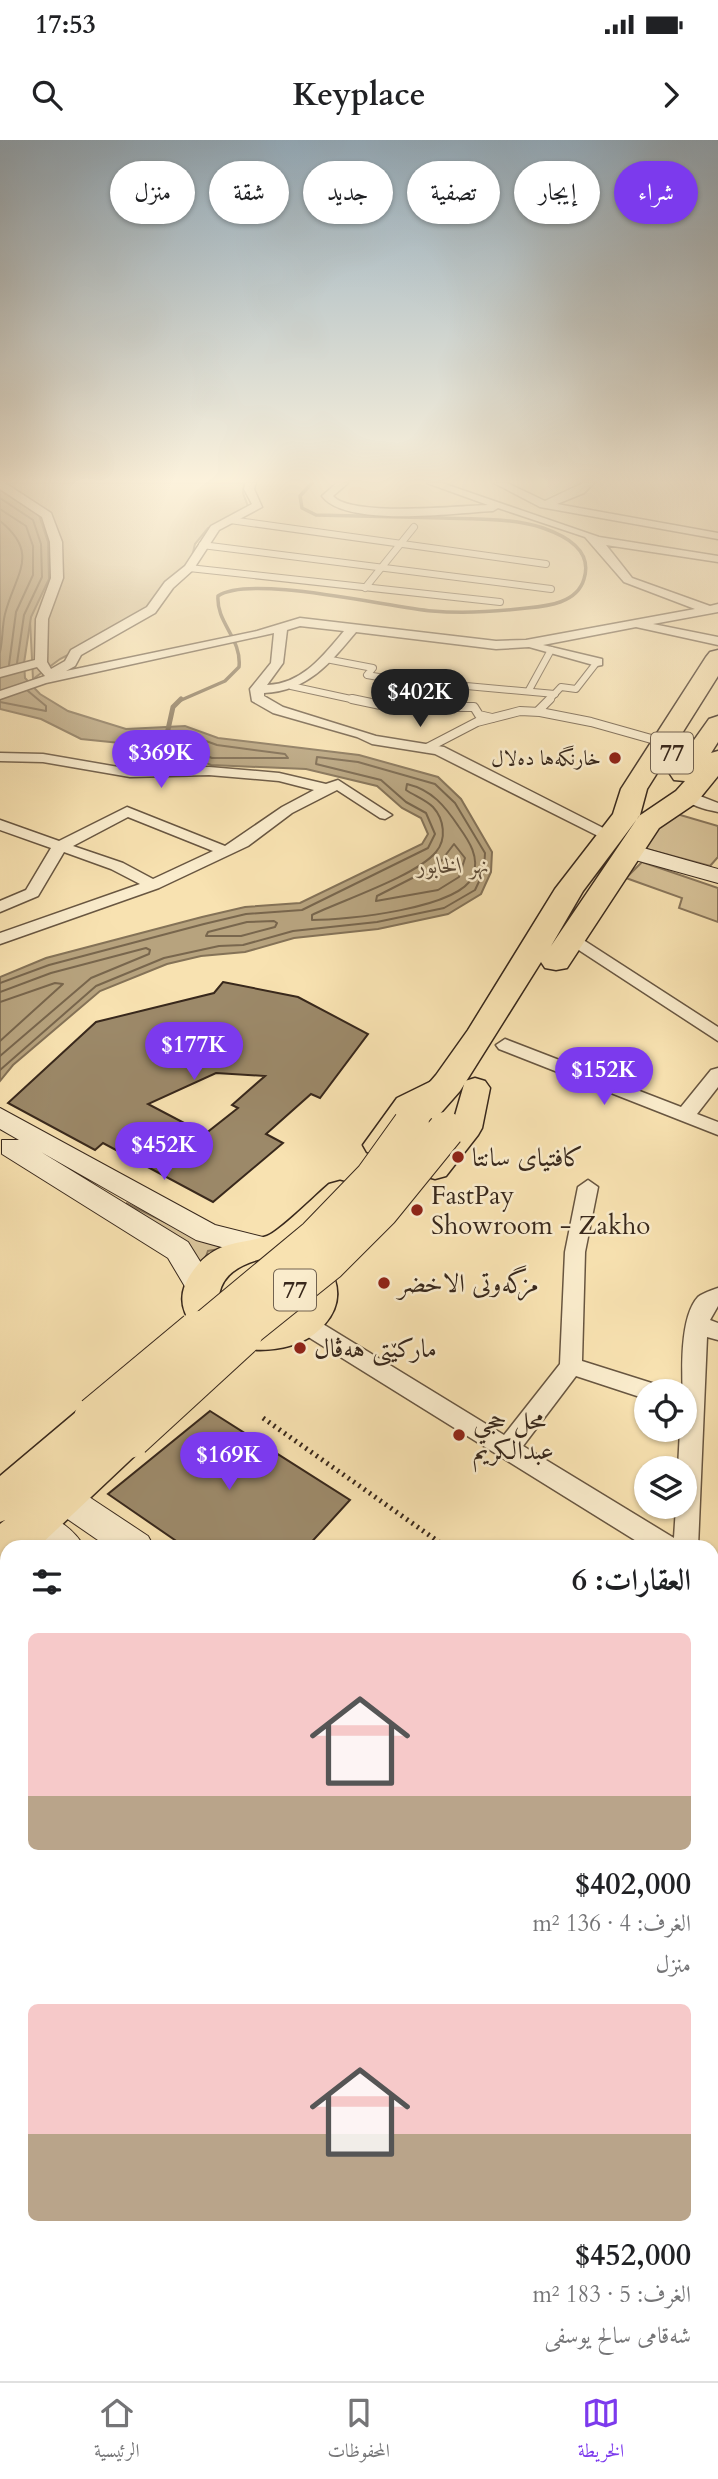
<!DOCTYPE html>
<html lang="ar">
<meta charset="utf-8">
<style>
body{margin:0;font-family:Cardo,Amiri,serif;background:#f6f6f6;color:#202124;direction:rtl;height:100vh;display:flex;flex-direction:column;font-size:26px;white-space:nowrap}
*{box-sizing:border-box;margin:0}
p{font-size:23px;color:#757577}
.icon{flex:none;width:38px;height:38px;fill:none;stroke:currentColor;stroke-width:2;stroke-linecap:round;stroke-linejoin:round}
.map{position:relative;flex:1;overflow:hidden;direction:ltr}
.drawer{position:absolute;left:0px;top:1400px;width:719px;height:842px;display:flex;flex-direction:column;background:#fff;border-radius:21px 21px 0 0;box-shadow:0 2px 5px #0004;direction:rtl}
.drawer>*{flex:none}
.banner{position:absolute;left:21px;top:21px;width:677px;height:63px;direction:rtl;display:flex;gap:14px}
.buttons{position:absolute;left:634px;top:1239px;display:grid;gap:14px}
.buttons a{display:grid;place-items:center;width:63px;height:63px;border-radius:50%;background:#fff;box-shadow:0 2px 5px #0004;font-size:35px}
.price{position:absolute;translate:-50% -60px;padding:0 16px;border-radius:24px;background:#7c3aed;color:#fff;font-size:23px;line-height:46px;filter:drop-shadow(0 2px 4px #0008)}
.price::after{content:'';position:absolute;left:50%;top:42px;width:21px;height:16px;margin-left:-10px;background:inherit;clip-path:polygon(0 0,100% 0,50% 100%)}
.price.active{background:#222;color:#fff}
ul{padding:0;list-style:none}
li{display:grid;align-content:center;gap:14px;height:371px;padding:0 28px}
li span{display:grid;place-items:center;height:217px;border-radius:10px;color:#555}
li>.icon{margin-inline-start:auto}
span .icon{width:126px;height:126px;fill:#fffc;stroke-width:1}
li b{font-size:30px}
h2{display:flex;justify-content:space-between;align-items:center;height:84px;padding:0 28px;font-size:30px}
.tag{padding:0 24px;border-radius:32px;background:#fff;box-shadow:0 2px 5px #0004;font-size:24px;line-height:63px}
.tag.active{background:#7c3aed;color:#fff}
.status{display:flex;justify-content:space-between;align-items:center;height:49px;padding:0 35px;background:#fff;direction:ltr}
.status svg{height:19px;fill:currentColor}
header{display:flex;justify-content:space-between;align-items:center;height:91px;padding:0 28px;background:#fff;font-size:32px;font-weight:800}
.menu{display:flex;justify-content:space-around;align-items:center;height:98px;border-top:2px solid #e0e0e0;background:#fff;font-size:19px;color:#757577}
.menu a{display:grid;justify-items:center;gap:4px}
.menu .active{color:#7c3aed}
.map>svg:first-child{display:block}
.green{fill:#d7c298;stroke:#88755a;stroke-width:2}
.water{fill:#b7a37e;stroke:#847257;stroke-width:2}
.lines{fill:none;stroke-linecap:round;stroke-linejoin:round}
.shore{stroke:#78664d;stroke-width:2}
.stream-far1{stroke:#847257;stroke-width:3.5}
.stream{stroke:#847257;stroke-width:5}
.building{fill:#9c8969;stroke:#38281c;stroke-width:2;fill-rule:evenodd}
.lane-far1-casing{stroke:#685641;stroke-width:8}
.lane-casing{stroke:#685641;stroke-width:10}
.street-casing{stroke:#685641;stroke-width:3}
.secondary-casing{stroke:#38281c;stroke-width:2}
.primary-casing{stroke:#38281c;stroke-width:3}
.highway-casing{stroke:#38281c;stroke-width:3}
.path{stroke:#38281c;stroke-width:5;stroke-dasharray:2 4.5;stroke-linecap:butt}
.lane-far1{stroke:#faeccc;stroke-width:6}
.lane{stroke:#faeccc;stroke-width:8}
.street{fill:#faeccc;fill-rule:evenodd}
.secondary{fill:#faeccc;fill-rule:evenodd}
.primary{fill:#f8e2b1;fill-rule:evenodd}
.highway{fill:#f8e2b1;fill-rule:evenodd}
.highway-bridge-far1-casing{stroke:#38281c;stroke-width:38;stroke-linecap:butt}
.highway-bridge-casing{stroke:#38281c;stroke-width:48;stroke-linecap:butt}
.highway-bridge-far1{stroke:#f8e2b1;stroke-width:36}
.highway-bridge{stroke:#f8e2b1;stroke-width:46}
.poi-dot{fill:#8f2418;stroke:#faeccc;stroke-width:2.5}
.labels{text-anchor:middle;stroke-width:5;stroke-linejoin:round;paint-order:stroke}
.far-poi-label{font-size:21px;fill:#38281c;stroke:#faeccc;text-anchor:end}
.far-water-label{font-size:23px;font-style:italic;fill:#5e4d39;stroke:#faeccc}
.shield{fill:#faeccc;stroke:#726351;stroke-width:2}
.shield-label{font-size:24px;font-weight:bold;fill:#38281c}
.poi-label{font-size:26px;fill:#38281c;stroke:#faeccc;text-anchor:start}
</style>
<div class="status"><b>17:53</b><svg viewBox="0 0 49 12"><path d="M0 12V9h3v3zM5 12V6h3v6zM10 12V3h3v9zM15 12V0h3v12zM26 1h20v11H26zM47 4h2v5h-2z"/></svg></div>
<header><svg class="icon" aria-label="forward" viewBox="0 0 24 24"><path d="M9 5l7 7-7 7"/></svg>Keyplace<svg class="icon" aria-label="search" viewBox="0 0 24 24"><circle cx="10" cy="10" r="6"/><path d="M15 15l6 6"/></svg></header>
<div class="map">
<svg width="718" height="2241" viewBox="0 0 718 2241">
<rect width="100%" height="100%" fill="#f8e2b1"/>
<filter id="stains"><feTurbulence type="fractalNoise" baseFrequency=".00286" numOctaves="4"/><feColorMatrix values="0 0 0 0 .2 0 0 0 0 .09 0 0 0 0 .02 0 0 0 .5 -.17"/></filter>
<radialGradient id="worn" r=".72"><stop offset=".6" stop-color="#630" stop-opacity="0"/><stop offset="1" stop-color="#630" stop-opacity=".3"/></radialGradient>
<g class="green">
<polygon points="0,343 244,343 243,353 249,369 208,388 195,404 190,425 145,474 60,519 33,539 30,480 39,375 0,350"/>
<polygon points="670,672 718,686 718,717 710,726 636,706"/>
<polygon points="642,722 718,748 718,782 679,768 682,758 626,738"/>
<polygon points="126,1063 195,1097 232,1107 208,1111 203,1125 181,1102"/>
</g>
<g class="water">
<polygon points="0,350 39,375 48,402 49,439 31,477 24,523 25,538 40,554 68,571 126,589 185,586 218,598 359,615 438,637 461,659 492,712 491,732 481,754 448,774 378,789 294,798 245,812 201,816 167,824 100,851 13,925 0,941 0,837 46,818 202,777 245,767 300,763 422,704 428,694 421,678 402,668 377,646 306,629 211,625 169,608 81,599 41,579 0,569"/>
<polygon points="0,2177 7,2180 7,2235 530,2235 537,2241 0,2241"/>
</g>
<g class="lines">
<g class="shore">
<polyline points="0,358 33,380 41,404 42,437 24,475 17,523"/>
<polyline points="0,369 26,386 33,406 33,435 16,472 9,525"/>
<path d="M0,381C41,414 15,434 5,474C2,486 3,499 0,512"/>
<polyline points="0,562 46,571 46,566 28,551"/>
<polygon points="184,593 217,605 285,614 288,618 212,618 159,598 162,594"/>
<path d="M407,644C432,650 445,666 459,687C469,701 480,717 473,736C459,769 345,780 312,780V775C343,760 416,736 436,712C447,699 444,679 433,667C426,660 415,656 406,650Z"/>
<polygon points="454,704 465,718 459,737 438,750 376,761 377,756 438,725"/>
<polygon points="274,781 277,783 275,787 241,796 206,796 208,792 247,782"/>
<polyline points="0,843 49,825 204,784 246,774 302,770 428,708 435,694 426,673 406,662 381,640 316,624 317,617 358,622 435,644 455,663 485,713 484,731 475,750 444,768 377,782 293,791 243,805 219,806 164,818 96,846 0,930"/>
<polyline points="0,852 51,833 146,808 150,810 149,814 91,838 0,916"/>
<polyline points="0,862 55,843 63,844 0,901"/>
</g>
<path class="stream-far1" d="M179,561L225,541L239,527C242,498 216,483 218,456C250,434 387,467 432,471C464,474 494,472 527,468C548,466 577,463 584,439C593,410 566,396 543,388C513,378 475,379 443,378C401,377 358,376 316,375L302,368L300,356L312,343"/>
<polyline class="stream" points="167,594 173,567 181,559"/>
</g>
<g class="building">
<path d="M223,842L298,857L368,894L320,958L311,954L266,994L283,1003L213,1062L103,1003L95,1010L8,963L96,882L214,853ZM216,933L265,936L232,965L238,968L205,994L148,964Z"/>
<polygon points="210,1271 350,1360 307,1407 185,1407 108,1354"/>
</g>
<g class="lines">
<defs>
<g id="lane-far1">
<polyline points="230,380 546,424"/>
<polyline points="202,405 551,449"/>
<polyline points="189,428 500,462"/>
<polyline points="365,448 414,387"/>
<polyline points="326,519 373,528 367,535 390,539 555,554"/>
<polyline points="291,546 360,561"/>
<polyline points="529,550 551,510"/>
<polyline points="548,561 561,547 576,549 597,522"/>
</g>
<g id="lane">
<polyline points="352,559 390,567 474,567 479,575 492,578"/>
<polyline points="538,571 550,559"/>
<polyline points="427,608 477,582 520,571 540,572 591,582 662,602"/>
</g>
<g id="street">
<path d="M0,343H5L51,373L62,402L63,438L48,479L47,522L51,529L65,521L71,510L147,467L165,442L185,426L211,386L252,364L244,349L246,343H256L254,349L262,367L219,390L193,430L173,448L155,473L81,515L75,526L66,531L257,491L300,478L496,501L526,500L695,469L624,442L585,397L498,368L493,371C454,373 346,388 322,356L337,343H348L333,356C351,377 458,366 488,365L427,343H442L599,397L718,416V422L606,405L632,438L710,466L718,464V472L653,484L718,497V505L636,487L543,505L602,519V525L597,526L529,507L496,509L356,492C330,523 308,551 264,553V556L283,567L376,596L444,607L613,693L616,696L608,701L435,614L372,604L357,597L273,573L252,561L250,549L271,523L274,493L46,543L0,559V551L45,536L37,527L0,537V529L35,520L36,479L51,438L50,402L42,377L0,349ZM300,486L344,491C323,516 302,544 267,545L283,523L287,490Z"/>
<polygon points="494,343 507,343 545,361 583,343 594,343 584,353 557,364 718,393 718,399 540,367"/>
<path d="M0,613L43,614L130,629L209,627L279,633L326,644L338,640L392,675L385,679L380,678L337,650L292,673L248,706L159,748L0,804V793L140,744L111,729L64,712L38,756L0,772V761L26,750L51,708L0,690V680L59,701L127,667L225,706L282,667L314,650L279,641L209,635L130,637L43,622L0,621ZM128,677L213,711L153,739L123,723L73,706Z"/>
<path d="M687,651L718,663V672C704,669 690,666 680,655Z"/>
<polygon points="571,792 718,887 718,901 565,801 565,793"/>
<polygon points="505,899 681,967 711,930 718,928 718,947 697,974 718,982 718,995 499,909 496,905"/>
<path d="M588,1040L598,1047L585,1112L582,1221L658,1245L661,1251H646V1259L576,1236L523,1306L674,1398L676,1367H684V1328H678L680,1290H684C684,1259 675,1182 698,1157C703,1153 712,1150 718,1148V1166L710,1180L718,1183V1200L707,1197L698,1407H646L297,1190L294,1184L297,1178H313L504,1295L560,1224L565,1112L578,1047Z"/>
<polygon points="712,1429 718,1431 718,1456 712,1454"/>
<polygon points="712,1533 718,1534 718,1558 712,1558"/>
</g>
<g id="secondary">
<polygon points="629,704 718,729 718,743 621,716 618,711"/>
<polygon points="0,968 215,1085 271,1099 276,1107 271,1115 261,1118 196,1100 41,1012 188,1102 216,1147 212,1155 201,1158 190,1155 168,1118 2,1014 2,1000 19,1000 0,989"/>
<polygon points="62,1343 74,1347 148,1396 154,1407 108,1407 50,1367 45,1357 50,1347"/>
<path d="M33,1368C52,1375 75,1389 84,1407C56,1407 30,1412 16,1383L21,1372Z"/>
<polygon points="712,1778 718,1780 718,1824 712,1822"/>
<polygon points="712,1851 718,1853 718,1899 712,1897"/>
</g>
<g id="primary">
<polygon points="448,933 458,936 463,943 458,950 419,972 389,1012 378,1015 367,1012 363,1005 397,958"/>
<polygon points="475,938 485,941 490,948 482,988 478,995 446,1036 435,1039 424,1036 419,1028 452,986 465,941"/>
<path d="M340,1041L351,1044L356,1052L351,1060L301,1104C333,1119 351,1155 324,1185C276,1240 139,1196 196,1127C218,1100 240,1105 267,1096C279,1092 317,1054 329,1044ZM261,1119C364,1139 255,1223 219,1167C216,1139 235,1126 261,1119Z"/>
</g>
<g id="highway">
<polygon points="718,510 718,536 647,649 640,675 583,751 551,806 639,676 676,651 685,641 674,640 670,634 709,579 718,576 718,602 711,613 718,611 718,636 696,663 659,688 567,828 556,830 545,828 541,822 460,951 423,993 411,997 399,993 393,985 436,935 468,890 555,749 613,674 621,649 706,517 710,512"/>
<polygon points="97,1262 112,1267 117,1282 129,1278 144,1283 150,1295 144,1307 38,1407 7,1407 7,1430 0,1433 0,1384 5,1380 0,1382 0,1336 82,1267"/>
</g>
</defs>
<use href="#lane-far1" class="lane-far1-casing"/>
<use href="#lane" class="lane-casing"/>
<use href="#street" class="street-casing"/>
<use href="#secondary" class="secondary-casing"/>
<use href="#primary" class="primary-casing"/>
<use href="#highway" class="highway-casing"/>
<polyline class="path" points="263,1278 446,1407"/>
<use href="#lane-far1" class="lane-far1"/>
<use href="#lane" class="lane"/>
<use href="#street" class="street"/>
<use href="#secondary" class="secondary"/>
<use href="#primary" class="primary"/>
<use href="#highway" class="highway"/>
<defs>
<g id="highway-bridge-far1">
<polyline points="197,1196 316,1097 373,1038 411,985"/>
<polyline points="237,1196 328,1123 381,1070 446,990"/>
</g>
<g id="highway-bridge">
<polyline points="97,1279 199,1194"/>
<polyline points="129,1295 239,1194"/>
</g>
</defs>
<use href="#highway-bridge-far1" class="highway-bridge-far1-casing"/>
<use href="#highway-bridge" class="highway-bridge-casing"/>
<use href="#highway-bridge-far1" class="highway-bridge-far1"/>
<use href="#highway-bridge" class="highway-bridge"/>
</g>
<linearGradient id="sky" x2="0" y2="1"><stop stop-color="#94adbe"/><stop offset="0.52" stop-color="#fcf2dc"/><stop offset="1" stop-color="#fcf2dc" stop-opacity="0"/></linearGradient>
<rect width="718" height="657" fill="url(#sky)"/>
<g class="poi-dot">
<circle cx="615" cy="618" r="7"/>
<circle cx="458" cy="1017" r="7"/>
<circle cx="417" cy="1070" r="7"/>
<circle cx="384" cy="1143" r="7"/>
<circle cx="300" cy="1208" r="7"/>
<circle cx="459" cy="1295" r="7"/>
</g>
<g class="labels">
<g class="far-poi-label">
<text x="601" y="625">خارنگەها دەلال</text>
</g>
<g class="far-water-label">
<text x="453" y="733">نهر الخابور</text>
</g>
<g class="shield">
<rect x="651" y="592.5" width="42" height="41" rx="5"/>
<rect x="274" y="1129.5" width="42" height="41" rx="5"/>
</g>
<g class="shield-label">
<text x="672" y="621">77</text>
<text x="295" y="1158">77</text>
</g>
<g class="poi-label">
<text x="472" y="1026">کافتیای سانتا</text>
<text x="431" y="1064">FastPay<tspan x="431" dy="30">Showroom - Zakho</tspan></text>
<text x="398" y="1152">مزگەوتی الاخضر</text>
<text x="314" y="1217">مارکێتی هەڤال</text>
<text x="473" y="1289">محل حجي<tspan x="473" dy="30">عبدالكريم</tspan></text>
</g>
</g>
<rect width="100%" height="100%" filter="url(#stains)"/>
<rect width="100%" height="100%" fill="url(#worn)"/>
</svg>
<div class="buttons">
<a><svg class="icon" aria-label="locate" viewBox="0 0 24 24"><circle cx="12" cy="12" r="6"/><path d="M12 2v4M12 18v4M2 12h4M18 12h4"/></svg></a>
<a><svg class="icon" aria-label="layers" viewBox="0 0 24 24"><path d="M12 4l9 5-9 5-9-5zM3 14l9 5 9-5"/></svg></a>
</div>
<b class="price active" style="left:420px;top:589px">$402K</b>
<b class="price" style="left:161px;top:650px">$369K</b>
<b class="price" style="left:194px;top:942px">$177K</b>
<b class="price" style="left:604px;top:967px">$152K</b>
<b class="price" style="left:164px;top:1042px">$452K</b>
<b class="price" style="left:229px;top:1352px">$169K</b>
<div class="banner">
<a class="tag active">شراء</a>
<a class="tag">إيجار</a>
<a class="tag">تصفية</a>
<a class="tag">جديد</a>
<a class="tag">شقة</a>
<a class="tag">منزل</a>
</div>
<section class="drawer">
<h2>العقارات: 6<svg class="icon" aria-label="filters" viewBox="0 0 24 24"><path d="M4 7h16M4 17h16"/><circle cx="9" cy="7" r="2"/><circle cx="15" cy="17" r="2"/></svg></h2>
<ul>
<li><span style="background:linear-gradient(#f6c9c9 75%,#b9a48a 0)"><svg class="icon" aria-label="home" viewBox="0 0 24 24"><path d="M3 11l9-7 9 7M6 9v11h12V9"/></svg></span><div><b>$402,000</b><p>الغرف: 4 · 136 m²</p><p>منزل</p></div></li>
<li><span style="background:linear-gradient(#f6c9c9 60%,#b9a48a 0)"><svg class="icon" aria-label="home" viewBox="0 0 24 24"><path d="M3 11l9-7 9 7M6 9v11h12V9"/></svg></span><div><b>$452,000</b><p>الغرف: 5 · 183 m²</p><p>شەقامی سالح یوسفی</p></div></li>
</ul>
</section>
</div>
<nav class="menu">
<a class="active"><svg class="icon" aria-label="map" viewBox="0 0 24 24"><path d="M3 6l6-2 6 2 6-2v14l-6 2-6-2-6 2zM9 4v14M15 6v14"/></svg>الخريطة</a>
<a><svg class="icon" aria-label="saved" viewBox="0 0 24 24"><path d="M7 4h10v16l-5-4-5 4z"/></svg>المحفوظات</a>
<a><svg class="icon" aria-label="home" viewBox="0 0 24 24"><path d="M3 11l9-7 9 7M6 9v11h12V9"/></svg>الرئيسية</a>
</nav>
